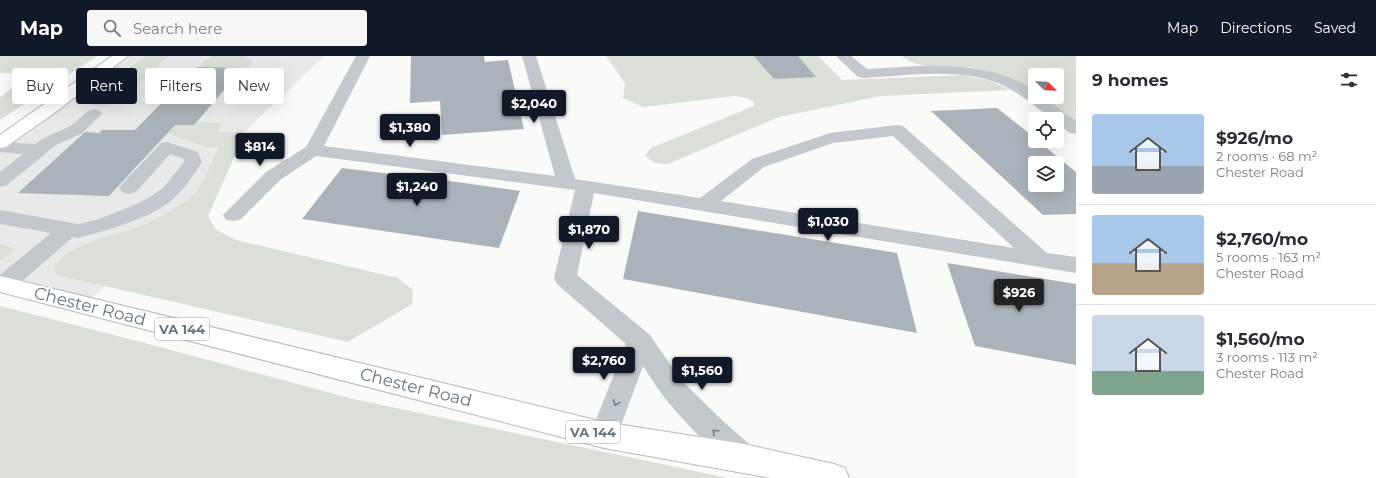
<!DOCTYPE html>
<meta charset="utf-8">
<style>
body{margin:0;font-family:Montserrat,sans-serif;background:#f7f7f7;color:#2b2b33;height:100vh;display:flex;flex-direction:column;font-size:15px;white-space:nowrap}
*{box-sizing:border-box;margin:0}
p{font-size:13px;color:#7c7c81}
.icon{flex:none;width:22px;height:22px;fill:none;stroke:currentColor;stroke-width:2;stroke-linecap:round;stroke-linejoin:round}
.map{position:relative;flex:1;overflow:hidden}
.sheet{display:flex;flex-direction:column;background:#fff;width:300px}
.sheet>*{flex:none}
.guide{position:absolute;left:12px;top:12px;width:380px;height:36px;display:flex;gap:8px}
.needle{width:26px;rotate:113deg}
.controls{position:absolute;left:1028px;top:12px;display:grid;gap:8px}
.controls a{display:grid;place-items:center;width:36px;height:36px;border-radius:4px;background:#fff;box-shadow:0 4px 16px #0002;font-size:20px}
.price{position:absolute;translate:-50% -34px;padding:0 9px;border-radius:4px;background:#111827;color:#fff;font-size:13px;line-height:26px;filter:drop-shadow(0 1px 2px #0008)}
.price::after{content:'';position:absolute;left:50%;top:24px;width:12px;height:9px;margin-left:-6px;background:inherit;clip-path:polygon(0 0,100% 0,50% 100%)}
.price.on{background:#222;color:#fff}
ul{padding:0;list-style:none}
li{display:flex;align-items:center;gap:12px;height:100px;padding:0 16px}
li+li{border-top:1px solid #e1e1e2}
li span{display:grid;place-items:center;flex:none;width:112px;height:80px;border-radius:4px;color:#555}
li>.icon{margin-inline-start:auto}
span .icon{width:48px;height:48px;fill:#fffc;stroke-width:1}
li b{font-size:17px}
h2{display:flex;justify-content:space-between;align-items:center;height:48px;padding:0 16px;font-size:17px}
.chip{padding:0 14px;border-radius:4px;background:#fff;box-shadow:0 4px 16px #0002;font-size:14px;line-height:36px}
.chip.on{background:#111827;color:#fff}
header{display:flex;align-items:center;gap:24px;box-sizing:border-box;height:56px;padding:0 20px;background:#111827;color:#fff}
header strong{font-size:19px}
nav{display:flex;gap:22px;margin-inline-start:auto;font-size:14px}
.search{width:280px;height:36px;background:#f7f7f7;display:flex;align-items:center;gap:10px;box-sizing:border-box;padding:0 14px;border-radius:4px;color:#7c7c81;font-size:15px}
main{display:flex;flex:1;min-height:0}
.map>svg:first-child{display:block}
.built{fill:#e8e9e9}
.green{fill:#dadfd7}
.building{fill:#aab3b9;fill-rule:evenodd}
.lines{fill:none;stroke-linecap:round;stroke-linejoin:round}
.major-casing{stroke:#b5babe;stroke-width:2}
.minor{fill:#c3c8cc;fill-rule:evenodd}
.major{fill:#fff;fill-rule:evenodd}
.oneway{stroke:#6a7a87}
.labels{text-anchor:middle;stroke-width:4;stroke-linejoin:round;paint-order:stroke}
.shield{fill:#fff;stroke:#939fa8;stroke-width:1}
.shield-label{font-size:13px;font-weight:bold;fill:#657683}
.near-street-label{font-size:17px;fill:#657683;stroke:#fff}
</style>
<header>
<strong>Map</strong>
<div class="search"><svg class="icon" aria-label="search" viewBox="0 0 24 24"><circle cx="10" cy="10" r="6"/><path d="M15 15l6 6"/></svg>Search here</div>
<nav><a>Map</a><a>Directions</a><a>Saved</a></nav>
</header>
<main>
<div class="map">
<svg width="1076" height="422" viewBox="0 0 1076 422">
<rect width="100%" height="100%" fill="#fafaf8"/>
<polygon class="built" points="121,0 324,0 240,80 197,151 85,248 0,229 0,87"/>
<g class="green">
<polygon points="0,0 97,0 0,64 0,41 31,18 0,17"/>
<polygon points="145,0 169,0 114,48 98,51 88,47 89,43"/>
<polygon points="212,0 244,0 251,3 252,5 247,12 201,11 203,9 199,9"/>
<polygon points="606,0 818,0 842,24 962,19 991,25 1010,34 881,40 779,61 668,108 655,107 645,100 651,92 754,50 754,46 748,42 735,40 643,51 623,42 625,27"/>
<path d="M902,0H1076V66L1041,41H1057V19H1035V37C1017,28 1001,18 981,13C956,7 923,18 902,0Z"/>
<path d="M197,66L221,67L222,69L217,76L245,77L208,160L215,173L236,184L398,222L413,234L412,248L348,286L57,219L54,215C61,186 126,178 151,166C167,158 183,149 195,137C203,130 213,102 219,91H206L141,68L194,69Z"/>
<polygon points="0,188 13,192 11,198 0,204"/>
<polygon points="0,250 145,287 353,343 728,422 0,422"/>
</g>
<g class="building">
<polygon points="411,0 484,0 485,6 508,4 524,73 442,79 440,45 410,47"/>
<polygon points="754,0 798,0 816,21 774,23"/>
<polygon points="197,11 243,12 194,69 175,69 109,140 18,137 85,76 99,77 102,74 135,74"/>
<path d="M997,52L1035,82V85H1038L1076,116V158L1043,159L931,55ZM1035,107H1057V129H1035Z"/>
<polygon points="342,112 457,126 520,135 499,192 302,163"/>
<polygon points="638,155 897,197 917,277 623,223"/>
<polygon points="947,207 1076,228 1076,309 975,290"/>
</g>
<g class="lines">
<defs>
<g id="major">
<polygon points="112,0 128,0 53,58 6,91 0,92 0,79"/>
<polygon points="0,220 604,366 744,388 834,408 845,412 849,422 771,422 604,392 0,236"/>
</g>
</defs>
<use href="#major" class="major-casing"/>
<g class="minor">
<path d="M356,0H370L324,90L555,120L522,0H536L575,123L700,142L752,103L830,77L897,69L903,70L1047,197L1076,201V217L594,137L577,219L649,278L682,325L724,366L754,392L759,402L754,412L744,416C723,408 679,360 664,341C656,331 650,320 643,310L614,388L604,392L594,388L590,379L626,288L557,228L554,222L575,134L316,100L280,124L240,164L233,165L226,164L223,159L266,116L306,91ZM893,80L1014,192L721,145L764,111L833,87Z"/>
<path d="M836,0H851L867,13C923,10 985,1 1035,35V41H1043L1076,65V78L1070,77L1057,67V63H1052C1037,52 1023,39 1006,31C967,10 906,20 863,22L858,21Z"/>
<path d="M94,53L100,55L102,58L81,78L56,89L7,129L0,131V116L23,98L0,96V86L35,88C45,80 57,77 68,71C78,66 83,56 94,53Z"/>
<path d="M167,86L198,96L202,106C195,117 187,129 178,138C158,161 107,174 78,182L73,181L12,234L4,236L0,235V219L51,177L0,168V154L78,168L96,164L130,151L150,141L164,131L184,106V103L170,98L136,136L129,138L122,136L119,132L122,128L161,87Z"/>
</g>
<use href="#major" class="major"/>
</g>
<defs><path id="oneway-chevron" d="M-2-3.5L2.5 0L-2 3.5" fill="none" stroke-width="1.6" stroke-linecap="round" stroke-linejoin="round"/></defs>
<g class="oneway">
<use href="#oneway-chevron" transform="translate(616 347) rotate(111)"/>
<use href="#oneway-chevron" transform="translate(715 376) rotate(-137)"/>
</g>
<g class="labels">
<g class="shield">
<rect x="155" y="262" width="54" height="22" rx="3"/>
<rect x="566" y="365" width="54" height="22" rx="3"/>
</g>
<g class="shield-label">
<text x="182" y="278">VA 144</text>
<text x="593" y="381">VA 144</text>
</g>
<g class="near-street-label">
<text transform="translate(90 250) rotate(14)" y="6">Chester Road</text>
<text transform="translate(416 331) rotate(14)" y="6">Chester Road</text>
</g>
</g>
</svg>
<div class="controls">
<a><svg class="needle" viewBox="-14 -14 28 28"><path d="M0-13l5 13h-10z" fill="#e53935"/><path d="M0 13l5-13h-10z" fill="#7c7c81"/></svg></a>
<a><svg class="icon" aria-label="locate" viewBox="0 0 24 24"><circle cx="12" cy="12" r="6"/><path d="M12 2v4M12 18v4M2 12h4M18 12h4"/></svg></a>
<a><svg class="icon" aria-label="layers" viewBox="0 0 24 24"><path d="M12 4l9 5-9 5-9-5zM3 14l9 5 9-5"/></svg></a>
</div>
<b class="price" style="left:534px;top:68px">$2,040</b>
<b class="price" style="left:410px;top:92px">$1,380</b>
<b class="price" style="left:260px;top:111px">$814</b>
<b class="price" style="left:417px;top:151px">$1,240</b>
<b class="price" style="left:828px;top:186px">$1,030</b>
<b class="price" style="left:589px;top:194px">$1,870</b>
<b class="price on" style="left:1019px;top:257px">$926</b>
<b class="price" style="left:604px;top:325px">$2,760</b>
<b class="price" style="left:702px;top:335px">$1,560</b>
<div class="guide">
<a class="chip">Buy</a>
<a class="chip on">Rent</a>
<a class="chip">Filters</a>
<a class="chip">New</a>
</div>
</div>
<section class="sheet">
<h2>9 homes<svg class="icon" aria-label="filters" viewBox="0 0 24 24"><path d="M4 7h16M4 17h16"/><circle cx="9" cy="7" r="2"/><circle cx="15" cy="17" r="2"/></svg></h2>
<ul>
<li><span style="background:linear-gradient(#a9c7e8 65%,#9aa5b1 0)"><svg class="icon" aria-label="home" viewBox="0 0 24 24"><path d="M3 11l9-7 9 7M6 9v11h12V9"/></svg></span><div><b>$926/mo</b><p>2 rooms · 68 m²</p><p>Chester Road</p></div></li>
<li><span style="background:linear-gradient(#a9c7e8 60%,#b9a48a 0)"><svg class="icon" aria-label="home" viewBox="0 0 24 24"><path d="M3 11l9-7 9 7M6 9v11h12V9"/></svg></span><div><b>$2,760/mo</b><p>5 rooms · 163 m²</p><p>Chester Road</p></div></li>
<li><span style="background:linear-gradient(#c9d6e8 70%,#7fa58c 0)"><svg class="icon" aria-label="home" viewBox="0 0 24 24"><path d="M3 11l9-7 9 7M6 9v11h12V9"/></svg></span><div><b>$1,560/mo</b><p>3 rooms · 113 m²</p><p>Chester Road</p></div></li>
</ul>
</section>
</main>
